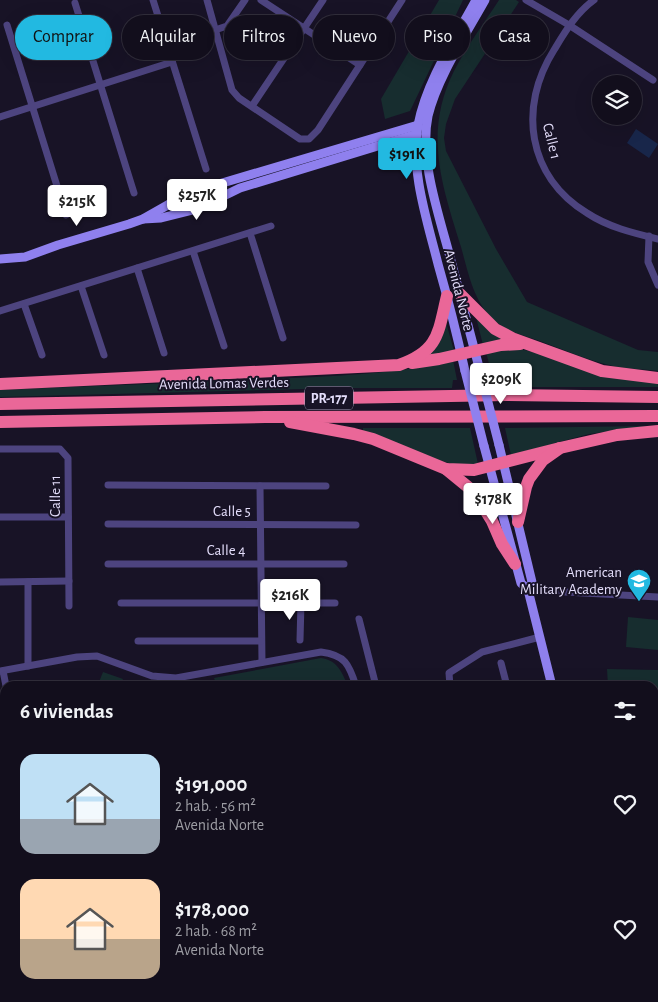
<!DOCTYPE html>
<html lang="es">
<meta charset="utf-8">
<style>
body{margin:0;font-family:"Alegreya Sans",sans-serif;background:#1f1c29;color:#f1f3f6;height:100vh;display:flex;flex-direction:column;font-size:19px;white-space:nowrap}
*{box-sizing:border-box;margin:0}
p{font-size:16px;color:#9c9ca3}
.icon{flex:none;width:28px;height:28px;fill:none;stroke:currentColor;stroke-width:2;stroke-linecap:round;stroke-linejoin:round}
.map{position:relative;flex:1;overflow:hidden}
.details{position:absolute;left:0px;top:681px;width:659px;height:321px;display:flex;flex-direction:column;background:#120e1c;border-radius:15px 15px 0 0;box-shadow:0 5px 20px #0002,0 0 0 1px #312e3b}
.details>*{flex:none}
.hud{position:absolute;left:15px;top:15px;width:629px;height:45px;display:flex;gap:10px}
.controls{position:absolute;left:592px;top:75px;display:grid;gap:10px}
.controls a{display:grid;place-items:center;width:50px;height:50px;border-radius:50%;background:#120e1c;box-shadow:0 5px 20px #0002,0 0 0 1px #312e3b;font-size:25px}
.price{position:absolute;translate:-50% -42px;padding:0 11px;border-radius:5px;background:#fff;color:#222;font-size:16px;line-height:32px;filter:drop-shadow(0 1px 2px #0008)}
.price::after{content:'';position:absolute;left:50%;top:30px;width:15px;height:11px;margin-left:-8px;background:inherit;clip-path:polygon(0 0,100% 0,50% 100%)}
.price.on{background:#22b9e1;color:#111}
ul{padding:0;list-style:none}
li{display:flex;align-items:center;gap:15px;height:125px;padding:0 20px}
li span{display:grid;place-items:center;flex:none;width:140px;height:100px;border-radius:15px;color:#555}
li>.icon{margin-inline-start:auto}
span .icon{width:60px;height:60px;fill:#fffc;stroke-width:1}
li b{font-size:21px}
h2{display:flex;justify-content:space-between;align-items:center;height:60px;padding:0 20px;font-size:21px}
.tag{padding:0 18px;border-radius:22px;background:#120e1c;box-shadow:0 5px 20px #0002,0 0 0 1px #312e3b;font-size:18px;line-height:45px}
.tag.on{background:#22b9e1;color:#111}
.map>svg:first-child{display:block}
.green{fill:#172d2f}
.water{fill:#18264a}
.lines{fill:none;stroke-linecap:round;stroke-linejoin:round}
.street{stroke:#4d447f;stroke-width:7}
.secondary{stroke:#8f80ee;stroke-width:9}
.highway{stroke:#ea6798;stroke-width:12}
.secondary-bridge{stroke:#8f80ee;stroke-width:9}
.labels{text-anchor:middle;stroke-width:4;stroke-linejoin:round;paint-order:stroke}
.shield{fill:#181326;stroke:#a6a0ba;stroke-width:1}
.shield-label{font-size:14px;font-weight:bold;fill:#e3ddfa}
.street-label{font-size:15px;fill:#e3ddfa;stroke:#181326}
.poi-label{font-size:15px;fill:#e3ddfa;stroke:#181326;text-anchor:end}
</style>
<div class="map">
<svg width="658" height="1002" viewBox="0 0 658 1002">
<rect width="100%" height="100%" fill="#181326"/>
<g class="green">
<polygon points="439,0 463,0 410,111 385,119 381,99"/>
<path d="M499,0H516L519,2L455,99L446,124L444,138L446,151L496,249L527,302L638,350L658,352V371C643,369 627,369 613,366C587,360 562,349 537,340C525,336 509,332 499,324C474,306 469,275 461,247C442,185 423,133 454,71C467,46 484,23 499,0Z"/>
<polygon points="476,317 506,340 483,345"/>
<polygon points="446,322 454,351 423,360"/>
<polygon points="512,347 658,383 658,387 495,387 486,352"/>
<path d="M453,360L457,380H453L452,388H342L0,397V390C90,386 179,383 269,379C331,376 393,375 453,360Z"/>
<polygon points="649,426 589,434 511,455 505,428"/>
<polygon points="363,428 470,428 478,464 452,464 439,460 363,431"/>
<polygon points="628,617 658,620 658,650 626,647"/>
<path d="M321,658C337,660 342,672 348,686H217L214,678Z"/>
<polygon points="607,669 658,670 658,766 654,766 654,686 608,686"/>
<polygon points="103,672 123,679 120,686 112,686 99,682"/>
<polygon points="452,998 506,998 507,1002 439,1002"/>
</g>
<polygon class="water" points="636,129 658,144 649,158 627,143"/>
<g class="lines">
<g class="street">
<polyline points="153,0 206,169"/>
<polyline points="207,0 232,90 239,98 300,139 309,139 318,130 402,0"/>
<polyline points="261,0 360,65"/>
<polyline points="526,0 569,25 653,80"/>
<path d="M594,0C576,13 565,32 554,50C518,107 527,176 587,213C608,227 633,233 658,239"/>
<polyline points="75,3 134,193"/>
<polyline points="7,25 66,215"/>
<polyline points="215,30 227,26 245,0"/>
<polyline points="252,106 323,0"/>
<polyline points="0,117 172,62"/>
<polyline points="250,233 283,338"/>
<polyline points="649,236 648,262 658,285"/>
<polyline points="193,251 224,346"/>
<polyline points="137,268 164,353"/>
<polyline points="81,286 104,355"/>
<polyline points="24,304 42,355"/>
<polyline points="0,311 271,226"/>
<polyline points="0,449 60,449 68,458 69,606"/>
<polyline points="108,485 326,486"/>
<polyline points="260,486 262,662"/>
<polyline points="0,517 68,517"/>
<polyline points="108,524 356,525"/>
<polyline points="108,564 344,564"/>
<polyline points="0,582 69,581"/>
<polyline points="28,582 28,666"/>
<polyline points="528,590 658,597"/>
<polyline points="121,603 335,603"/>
<polyline points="359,619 376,686"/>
<polyline points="300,640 301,603"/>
<polyline points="138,641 261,641"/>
<polyline points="501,663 507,686"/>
<path d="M0,671L77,657L97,656L152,676L176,678L321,652C345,655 349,664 356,686"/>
<polyline points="3,671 6,686"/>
<polyline points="450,686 449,673 482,652 540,637"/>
<polyline points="0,714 5,713"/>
<polyline points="654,780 658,780"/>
<polyline points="0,835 5,834"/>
<polyline points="103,998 104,1002"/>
<polyline points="168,998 169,1002"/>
<polyline points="265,998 266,1002"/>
<polyline points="362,998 375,1002"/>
<polyline points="582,998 583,1002"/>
<polyline points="322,1002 354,998"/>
<polyline points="603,1002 652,998"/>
</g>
<g class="secondary">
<polyline points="168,205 202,189 418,125"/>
<polyline points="143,219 161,218 197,209 240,188 417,134"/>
<polyline points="0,259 25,257 58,245 129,224 143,219 173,202"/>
<path d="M465,371C457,335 448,299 438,264C427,220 410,170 418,125C427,80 455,39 476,0"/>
<path d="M480,371C470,333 460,295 450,257C439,215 419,159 428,116C437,78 466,34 485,0"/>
<polyline points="499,445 532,582 528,590"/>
<polyline points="484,446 521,583 528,590 552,686"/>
<polyline points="0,879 5,878"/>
</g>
<g class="highway">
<polyline points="460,294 495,329 514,339 602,371 658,378"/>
<polyline points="412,363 439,359 501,345 520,344"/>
<path d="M0,384L399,365C439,351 438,333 447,296"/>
<polyline points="0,404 507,395 658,397"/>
<polyline points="0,422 265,417 658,416"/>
<polyline points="290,422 354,434 373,439 446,469 474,470 560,448"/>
<polyline points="446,469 468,487 484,508 492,521 502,544 515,564"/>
<polyline points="518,522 526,487 529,479 543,460 560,448 617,435 658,431"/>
</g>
<g class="secondary-bridge">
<polyline points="465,371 484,446"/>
<polyline points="480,371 499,445"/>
</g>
</g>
<defs>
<symbol id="school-pin" viewBox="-11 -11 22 30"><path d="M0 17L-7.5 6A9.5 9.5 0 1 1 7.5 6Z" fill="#22b9e1" stroke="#181326"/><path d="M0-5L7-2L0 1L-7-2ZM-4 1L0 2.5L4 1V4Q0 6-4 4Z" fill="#fff"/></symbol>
</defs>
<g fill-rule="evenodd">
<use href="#school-pin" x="625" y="567" width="28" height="38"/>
</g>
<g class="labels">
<rect class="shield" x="305" y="386.5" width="48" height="23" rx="4"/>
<g class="shield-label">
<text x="329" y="403">PR-177</text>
</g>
<g class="street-label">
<text transform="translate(552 141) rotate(76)" y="5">Calle 1</text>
<text transform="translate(459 290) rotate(76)" y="5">Avenida Norte</text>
<text transform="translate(224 383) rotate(-1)" y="5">Avenida Lomas Verdes</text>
<text transform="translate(55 496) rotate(-90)" y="5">Calle 11</text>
<text x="232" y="516">Calle 5</text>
<text x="226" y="555">Calle 4</text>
</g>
<g class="poi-label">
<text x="622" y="577">American<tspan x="622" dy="17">Military Academy</tspan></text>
</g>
</g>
</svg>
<div class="controls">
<a><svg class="icon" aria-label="layers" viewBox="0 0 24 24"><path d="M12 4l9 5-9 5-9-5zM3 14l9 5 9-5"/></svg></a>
</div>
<b class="price on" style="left:407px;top:180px">$191K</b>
<b class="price" style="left:197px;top:221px">$257K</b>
<b class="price" style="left:77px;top:227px">$215K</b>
<b class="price" style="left:501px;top:405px">$209K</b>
<b class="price" style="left:493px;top:525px">$178K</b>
<b class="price" style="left:290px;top:621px">$216K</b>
<div class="hud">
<a class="tag on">Comprar</a>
<a class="tag">Alquilar</a>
<a class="tag">Filtros</a>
<a class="tag">Nuevo</a>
<a class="tag">Piso</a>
<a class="tag">Casa</a>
</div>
<section class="details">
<h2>6 viviendas<svg class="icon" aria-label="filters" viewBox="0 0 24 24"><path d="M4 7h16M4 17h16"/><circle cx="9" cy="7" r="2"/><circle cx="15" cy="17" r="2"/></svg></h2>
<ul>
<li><span style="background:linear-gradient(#bfe0f5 65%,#9aa5b1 0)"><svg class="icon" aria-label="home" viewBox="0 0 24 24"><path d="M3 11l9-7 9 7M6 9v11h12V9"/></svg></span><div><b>$191,000</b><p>2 hab. · 56 m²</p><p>Avenida Norte</p></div><svg class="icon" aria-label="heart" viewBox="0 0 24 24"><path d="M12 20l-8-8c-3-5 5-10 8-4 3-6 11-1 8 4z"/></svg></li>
<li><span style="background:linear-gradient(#ffd9b3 60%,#b9a48a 0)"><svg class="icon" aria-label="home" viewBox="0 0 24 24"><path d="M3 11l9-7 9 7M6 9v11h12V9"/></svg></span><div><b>$178,000</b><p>2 hab. · 68 m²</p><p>Avenida Norte</p></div><svg class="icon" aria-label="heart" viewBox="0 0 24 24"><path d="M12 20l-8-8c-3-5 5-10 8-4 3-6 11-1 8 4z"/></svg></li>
</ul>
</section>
</div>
